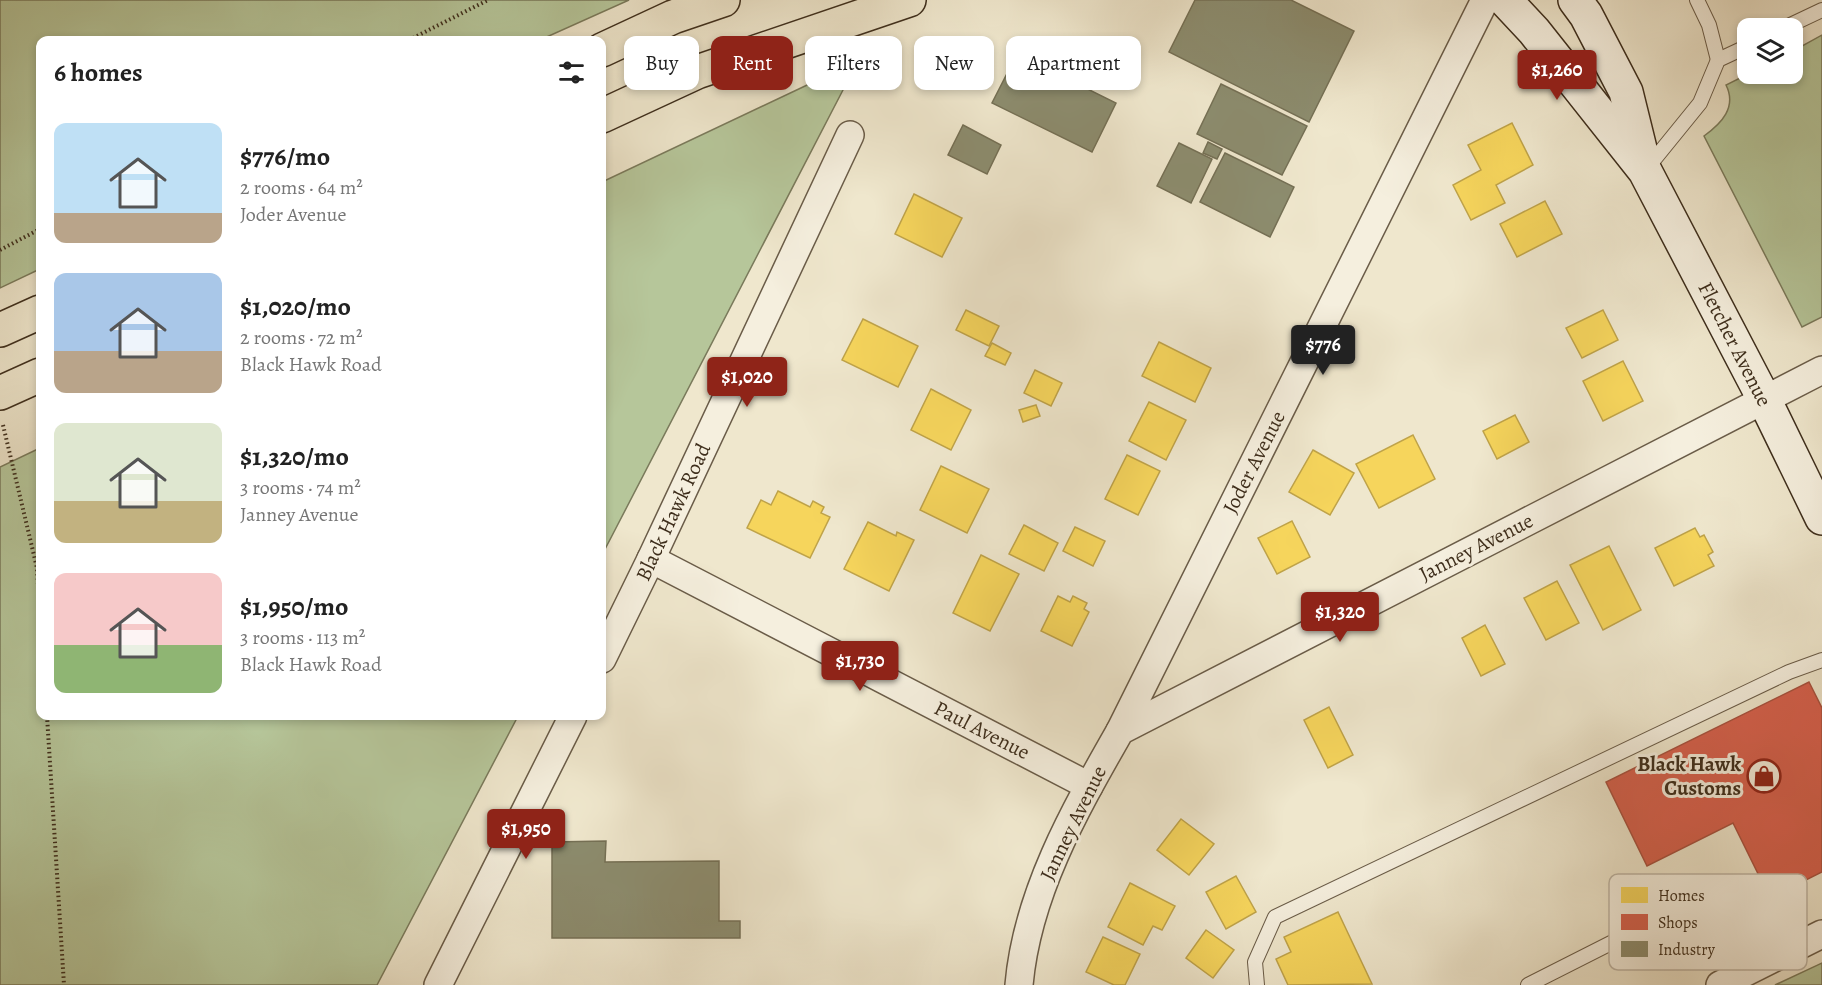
<!DOCTYPE html>
<meta charset="utf-8">
<style>
body{margin:0;font-family:Alegreya,serif;background:#f2f2f2;color:#222;height:100vh;display:flex;flex-direction:column;font-size:22px;white-space:nowrap}
*{box-sizing:border-box;margin:0}
p{font-size:20px;color:#767676}
.icon{flex:none;width:33px;height:33px;fill:none;stroke:currentColor;stroke-width:2;stroke-linecap:round;stroke-linejoin:round}
.map{position:relative;flex:1;overflow:hidden}
.side{position:absolute;left:36px;top:36px;width:570px;height:684px;display:flex;flex-direction:column;background:#fff;border-radius:12px;box-shadow:0 3px 9px #0003}
.side>*{flex:none}
.guide{position:absolute;left:624px;top:36px;width:570px;height:54px;display:flex;gap:12px}
.buttons{position:absolute;left:1737px;top:18px;display:grid;gap:12px}
.buttons a{display:grid;place-items:center;width:66px;height:66px;border-radius:12px;background:#fff;box-shadow:0 3px 9px #0003;font-size:30px}
.price{position:absolute;translate:-50% -51px;padding:0 14px;border-radius:6px;background:#8f2418;color:#fff;font-size:20px;line-height:39px;filter:drop-shadow(0 2px 3px #0008)}
.price::after{content:'';position:absolute;left:50%;top:36px;width:18px;height:14px;margin-left:-9px;background:inherit;clip-path:polygon(0 0,100% 0,50% 100%)}
.price.selected{background:#222;color:#fff}
ul{padding:0;list-style:none}
li{display:flex;align-items:center;gap:18px;height:150px;padding:0 18px}
li span{display:grid;place-items:center;flex:none;width:168px;height:120px;border-radius:12px;color:#555}
li>.icon{margin-inline-start:auto}
span .icon{width:72px;height:72px;fill:#fffc;stroke-width:1}
li b{font-size:26px}
h2{display:flex;justify-content:space-between;align-items:center;height:72px;padding:0 18px;font-size:26px}
.pill{padding:0 21px;border-radius:12px;background:#fff;box-shadow:0 3px 9px #0003;font-size:21px;line-height:54px}
.pill.selected{background:#8f2418;color:#fff}
.map>svg:first-child{display:block}
.green{fill:#b6c69a;stroke:#7a7a5b;stroke-width:1.5}
.homes{fill:#f6d55c;stroke:#bfa349;stroke-width:1.5}
.shops{fill:#d6604d;stroke:#a8513e;stroke-width:1.5}
.industry{fill:#8c8c6e;stroke:#757055;stroke-width:1.5}
.lines{fill:none;stroke-linecap:round;stroke-linejoin:round}
.service-casing{stroke:#6a5c48;stroke-width:16}
.minor-casing{stroke:#6a5c48;stroke-width:30}
.secondary-casing{stroke:#3e2e1c;stroke-width:36}
.primary-casing{stroke:#3e2e1c;stroke-width:36}
.path{stroke:#3e2e1c;stroke-width:4;stroke-dasharray:1.5 3;stroke-linecap:butt}
.service{stroke:#f5efde;stroke-width:14}
.minor{stroke:#f5efde;stroke-width:27}
.secondary{stroke:#f5efde;stroke-width:33}
.primary{stroke:#efe7cd;stroke-width:33}
.labels{text-anchor:middle;stroke-width:6;stroke-linejoin:round;paint-order:stroke}
.street-label{font-size:21px;fill:#3e2e1c;stroke:#f5efde}
.poi-label{font-size:21px;font-weight:bold;fill:#3e2e1c;stroke:#f5efde;text-anchor:end}
.key{fill:#f5efde;stroke:#beb5a4;stroke-width:1.5}
.key-label{font-size:16px;fill:#3e2e1c}
</style>
<div class="map">
<svg width="1822" height="985" viewBox="0 0 1822 985">
<rect width="100%" height="100%" fill="#efe7cd"/>
<filter id="stains"><feTurbulence type="fractalNoise" baseFrequency=".00333" numOctaves="4"/><feColorMatrix values="0 0 0 0 .2 0 0 0 0 .09 0 0 0 0 .02 0 0 0 .5 -.17"/></filter>
<radialGradient id="worn" r=".72"><stop offset=".6" stop-color="#630" stop-opacity="0"/><stop offset="1" stop-color="#630" stop-opacity=".3"/></radialGradient>
<g class="green">
<polygon points="0,0 629,0 540,40 40,40 40,269 0,288"/>
<path d="M1822,35V317L1802,327L1704,136C1722,123 1737,107 1726,85L1748,74H1792L1793,51Z"/>
<polygon points="858,61 602,555 602,182"/>
<polygon points="40,448 40,716 518,716 377,985 0,985 0,467"/>
<polygon points="1822,963 1822,985 1775,985"/>
</g>
<g class="homes">
<polygon points="1512,123 1533,165 1496,185 1505,203 1471,220 1453,185 1481,170 1468,145"/>
<polygon points="914,194 962,218 942,257 895,234"/>
<polygon points="1545,201 1562,234 1517,257 1500,224"/>
<polygon points="966,310 999,326 989,346 956,330"/>
<polygon points="1603,310 1618,340 1582,358 1566,328"/>
<polygon points="863,319 918,346 898,387 842,360"/>
<polygon points="1159,342 1211,368 1195,402 1142,376"/>
<polygon points="992,343 1011,353 1005,365 985,356"/>
<polygon points="1623,361 1643,401 1603,421 1583,381"/>
<polygon points="1035,370 1062,383 1051,406 1024,393"/>
<polygon points="931,389 971,410 951,450 911,430"/>
<polygon points="1149,402 1186,420 1166,460 1129,441"/>
<polygon points="1036,405 1040,416 1023,422 1019,410"/>
<polygon points="1515,415 1529,442 1497,459 1483,431"/>
<polygon points="1413,435 1435,479 1379,508 1356,464"/>
<polygon points="1313,450 1354,473 1330,515 1289,492"/>
<polygon points="1127,455 1160,471 1138,515 1105,499"/>
<polygon points="941,466 989,489 967,533 920,510"/>
<polygon points="778,491 810,507 813,501 824,507 821,513 830,517 810,558 747,528 761,500 771,505"/>
<polygon points="1292,521 1310,557 1277,574 1258,538"/>
<polygon points="868,522 896,536 897,532 914,540 889,591 844,569"/>
<polygon points="1024,525 1058,543 1044,571 1009,554"/>
<polygon points="1075,527 1105,541 1093,566 1063,551"/>
<polygon points="1695,528 1700,537 1704,535 1713,552 1708,555 1714,566 1674,586 1655,548"/>
<polygon points="1609,546 1641,610 1603,630 1570,565"/>
<polygon points="981,555 1019,574 990,631 953,613"/>
<polygon points="1557,581 1579,623 1546,640 1524,598"/>
<polygon points="1058,596 1070,602 1073,596 1087,603 1084,609 1089,612 1072,646 1041,631"/>
<polygon points="1485,625 1505,664 1481,676 1462,638"/>
<polygon points="1329,707 1353,755 1328,768 1304,720"/>
<polygon points="1181,819 1214,844 1189,875 1157,850"/>
<polygon points="1236,876 1256,912 1226,929 1206,892"/>
<polygon points="1130,883 1175,906 1162,930 1153,926 1143,945 1108,927"/>
<polygon points="1338,912 1372,984 1288,985 1276,959 1291,952 1284,937"/>
<polygon points="1206,930 1234,950 1213,978 1186,958"/>
<polygon points="1103,937 1140,954 1125,985 1114,985 1086,972"/>
</g>
<polygon class="shops" points="1809,682 1822,708 1822,872 1770,898 1733,823 1647,866 1606,782"/>
<g class="industry">
<polygon points="1195,0 1291,0 1354,31 1309,122 1169,52"/>
<polygon points="1017,54 1116,103 1092,152 992,103"/>
<polygon points="1221,84 1307,126 1282,175 1197,134"/>
<polygon points="963,125 1001,145 987,174 948,155"/>
<polygon points="1208,142 1222,149 1217,159 1203,153"/>
<polygon points="1179,143 1212,159 1191,203 1157,186"/>
<polygon points="1225,153 1294,187 1270,237 1200,202"/>
<polygon points="606,841 605,862 719,861 719,921 740,921 740,938 552,938 552,842"/>
</g>
<g class="lines">
<defs>
<g id="service">
<polyline points="1697,0 1709,25 1718,60"/>
<polyline points="1784,28 1822,10"/>
<polyline points="1648,167 1700,103 1718,60 1748,46"/>
<polyline points="1257,985 1255,962 1275,917 1789,672 1822,660"/>
<polyline points="1528,985 1692,902 1732,979"/>
</g>
<g id="minor">
<polyline points="651,559 1089,786"/>
<polyline points="602,659 651,559 850,135"/>
<polyline points="1120,731 1485,0"/>
<polyline points="438,985 573,716"/>
<path d="M1019,985C1027,893 1075,810 1120,731L1822,370"/>
<polyline points="1720,985 1822,934"/>
</g>
<g id="secondary">
<polyline points="1505,0 1534,31 1645,171 1764,399 1822,518"/>
<polyline points="1575,0 1586,15 1626,92 1643,161"/>
</g>
<g id="primary">
<polyline points="602,50 673,17 723,0"/>
<polyline points="602,116 697,72 909,0"/>
<polyline points="0,330 40,312"/>
<polyline points="0,393 40,375"/>
</g>
</defs>
<use href="#service" class="service-casing"/>
<use href="#minor" class="minor-casing"/>
<use href="#secondary" class="secondary-casing"/>
<use href="#primary" class="primary-casing"/>
<g class="path">
<polyline points="409,40 488,0"/>
<polyline points="0,250 40,229"/>
<polyline points="3,425 37,568 40,619"/>
<polyline points="47,716 64,985"/>
</g>
<use href="#service" class="service"/>
<use href="#minor" class="minor"/>
<use href="#secondary" class="secondary"/>
<use href="#primary" class="primary"/>
</g>
<defs>
<symbol id="shop-ring" viewBox="-11 -11 22 22"><circle r="9.5" fill="#f5efde" stroke="#8f2418" stroke-width="1.5"/><path d="M-5-2.5h2.3a2.7 3.5 0 0 1 5.4 0H5L5.5 6h-11ZM-1.5-2.5h3a1.5 2.3 0 0 0-3 0Z" fill="#8f2418"/></symbol>
</defs>
<g fill-rule="evenodd">
<use href="#shop-ring" x="1745" y="757" width="38" height="38"/>
</g>
<g class="labels">
<g class="street-label">
<text transform="translate(1735 344) rotate(63)" y="7">Fletcher Avenue</text>
<text transform="translate(1254 462) rotate(-63)" y="7">Joder Avenue</text>
<text transform="translate(673 512) rotate(-65)" y="7">Black Hawk Road</text>
<text transform="translate(1476 547) rotate(-27)" y="7">Janney Avenue</text>
<text transform="translate(982 730) rotate(27)" y="7">Paul Avenue</text>
<text transform="translate(1073 823) rotate(-64)" y="7">Janney Avenue</text>
</g>
<g class="poi-label">
<text x="1741" y="771">Black Hawk<tspan x="1741" dy="24">Customs</tspan></text>
</g>
</g>
<rect x="1609" y="874" width="198" height="96" rx="9" class="key"/>
<rect x="1621" y="887" width="27" height="16" fill="#f6d55c"/>
<rect x="1621" y="914" width="27" height="16" fill="#d6604d"/>
<rect x="1621" y="941" width="27" height="16" fill="#8c8c6e"/>
<g class="key-label">
<text x="1658" y="901">Homes</text>
<text x="1658" y="928">Shops</text>
<text x="1658" y="955">Industry</text>
</g>
<rect width="100%" height="100%" filter="url(#stains)"/>
<rect width="100%" height="100%" fill="url(#worn)"/>
</svg>
<div class="buttons">
<a><svg class="icon" aria-label="layers" viewBox="0 0 24 24"><path d="M12 4l9 5-9 5-9-5zM3 14l9 5 9-5"/></svg></a>
</div>
<b class="price" style="left:1557px;top:101px">$1,260</b>
<b class="price selected" style="left:1323px;top:376px">$776</b>
<b class="price" style="left:747px;top:408px">$1,020</b>
<b class="price" style="left:1340px;top:643px">$1,320</b>
<b class="price" style="left:860px;top:692px">$1,730</b>
<b class="price" style="left:526px;top:860px">$1,950</b>
<div class="guide">
<a class="pill">Buy</a>
<a class="pill selected">Rent</a>
<a class="pill">Filters</a>
<a class="pill">New</a>
<a class="pill">Apartment</a>
</div>
<section class="side">
<h2>6 homes<svg class="icon" aria-label="filters" viewBox="0 0 24 24"><path d="M4 7h16M4 17h16"/><circle cx="9" cy="7" r="2"/><circle cx="15" cy="17" r="2"/></svg></h2>
<ul>
<li><span style="background:linear-gradient(#bfe0f5 75%,#b9a48a 0)"><svg class="icon" aria-label="home" viewBox="0 0 24 24"><path d="M3 11l9-7 9 7M6 9v11h12V9"/></svg></span><div><b>$776/mo</b><p>2 rooms · 64 m²</p><p>Joder Avenue</p></div></li>
<li><span style="background:linear-gradient(#a9c7e8 65%,#b9a48a 0)"><svg class="icon" aria-label="home" viewBox="0 0 24 24"><path d="M3 11l9-7 9 7M6 9v11h12V9"/></svg></span><div><b>$1,020/mo</b><p>2 rooms · 72 m²</p><p>Black Hawk Road</p></div></li>
<li><span style="background:linear-gradient(#dfe7d0 65%,#c2b280 0)"><svg class="icon" aria-label="home" viewBox="0 0 24 24"><path d="M3 11l9-7 9 7M6 9v11h12V9"/></svg></span><div><b>$1,320/mo</b><p>3 rooms · 74 m²</p><p>Janney Avenue</p></div></li>
<li><span style="background:linear-gradient(#f6c9c9 60%,#8fb573 0)"><svg class="icon" aria-label="home" viewBox="0 0 24 24"><path d="M3 11l9-7 9 7M6 9v11h12V9"/></svg></span><div><b>$1,950/mo</b><p>3 rooms · 113 m²</p><p>Black Hawk Road</p></div></li>
</ul>
</section>
</div>
